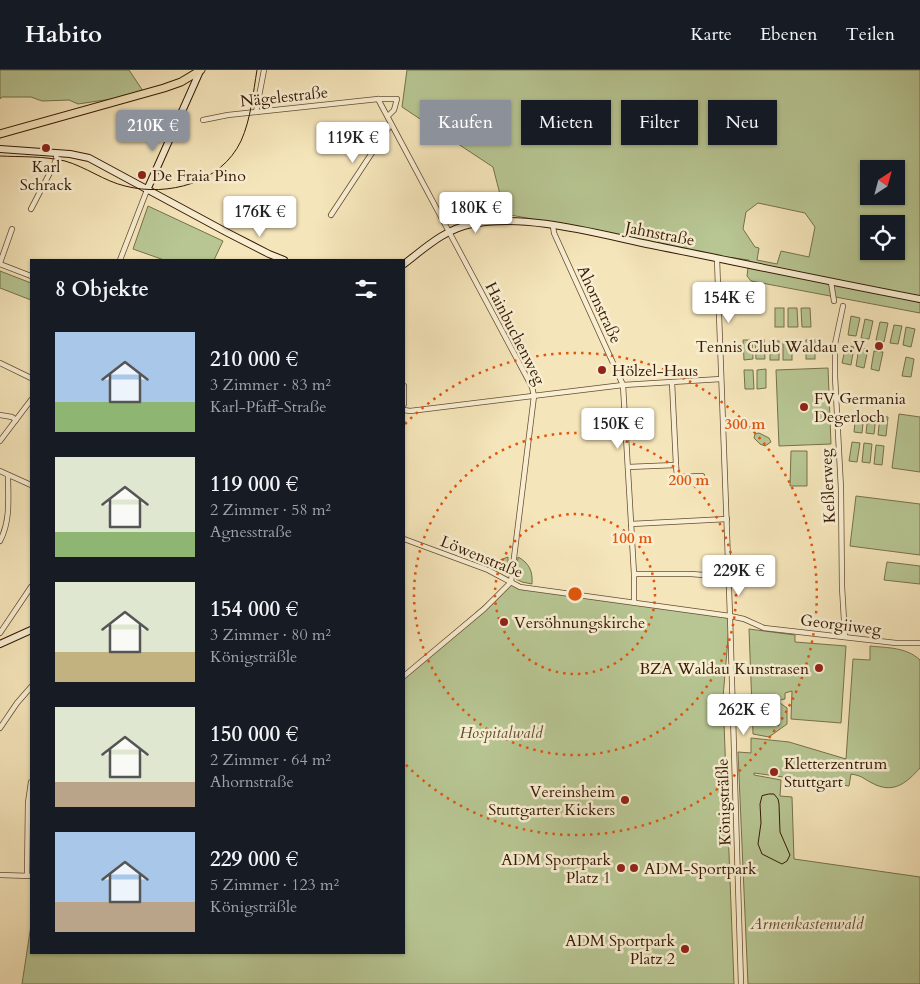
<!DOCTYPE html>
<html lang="de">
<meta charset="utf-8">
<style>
body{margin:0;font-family:Cardo,serif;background:#20242c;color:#f1f3f6;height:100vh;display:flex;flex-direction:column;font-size:19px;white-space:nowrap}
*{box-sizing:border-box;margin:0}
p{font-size:16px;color:#9ea1a6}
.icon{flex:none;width:28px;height:28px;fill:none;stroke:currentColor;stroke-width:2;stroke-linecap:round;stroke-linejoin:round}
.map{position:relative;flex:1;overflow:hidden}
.sheet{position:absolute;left:30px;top:189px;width:375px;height:695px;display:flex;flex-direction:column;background:#171b24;border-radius:0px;box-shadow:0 1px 4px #0004}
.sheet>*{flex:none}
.top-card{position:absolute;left:420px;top:30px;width:425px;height:45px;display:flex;gap:10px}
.needle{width:32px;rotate:36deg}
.buttons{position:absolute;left:860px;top:90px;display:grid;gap:10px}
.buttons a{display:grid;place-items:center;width:45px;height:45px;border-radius:0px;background:#171b24;box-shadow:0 1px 4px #0004;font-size:25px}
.price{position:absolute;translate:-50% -42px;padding:0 11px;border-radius:5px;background:#fff;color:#222;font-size:16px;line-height:32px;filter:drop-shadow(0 1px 2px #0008)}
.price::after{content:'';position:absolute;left:50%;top:30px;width:15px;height:11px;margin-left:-8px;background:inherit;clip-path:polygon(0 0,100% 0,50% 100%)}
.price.selected{background:#8c9099;color:#fff}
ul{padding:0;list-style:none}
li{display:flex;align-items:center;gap:15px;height:125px;padding:0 25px}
li span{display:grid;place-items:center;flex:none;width:140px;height:100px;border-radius:0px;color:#555}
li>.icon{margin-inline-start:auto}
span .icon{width:60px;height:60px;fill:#fffc;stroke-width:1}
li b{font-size:21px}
h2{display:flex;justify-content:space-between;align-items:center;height:60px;padding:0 25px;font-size:21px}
.chip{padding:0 18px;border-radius:0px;background:#171b24;box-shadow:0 1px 4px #0004;font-size:18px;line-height:45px}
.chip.selected{background:#8c9099;color:#fff}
header{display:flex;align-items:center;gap:30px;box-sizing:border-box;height:70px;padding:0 25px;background:#171b24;border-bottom:1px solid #363941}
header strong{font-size:24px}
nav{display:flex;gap:28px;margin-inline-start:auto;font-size:18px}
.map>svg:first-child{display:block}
.green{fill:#b7c693;stroke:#76704b;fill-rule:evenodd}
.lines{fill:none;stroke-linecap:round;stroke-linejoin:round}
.street-casing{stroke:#664c31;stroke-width:6}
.secondary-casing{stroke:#361903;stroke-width:8}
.primary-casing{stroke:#361903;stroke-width:9}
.street{stroke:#f8eed2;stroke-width:4.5}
.secondary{stroke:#f8eed2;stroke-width:6}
.primary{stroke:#f5e5ba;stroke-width:7}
.tram{stroke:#361903;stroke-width:1}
.ring{fill:none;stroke:#df560c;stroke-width:2.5;stroke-dasharray:2.5 5}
.poi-dot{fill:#8f2418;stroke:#f8eed2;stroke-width:2}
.labels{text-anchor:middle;stroke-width:5;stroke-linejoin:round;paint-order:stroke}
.street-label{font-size:16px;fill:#361903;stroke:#f8eed2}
.poi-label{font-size:16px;fill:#361903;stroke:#f8eed2;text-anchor:start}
.park-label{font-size:16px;font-style:italic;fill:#5d4d2e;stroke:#f8eed2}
.centre{fill:#df560c;stroke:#f8eed2;stroke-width:2.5}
.ring-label{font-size:15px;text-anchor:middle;font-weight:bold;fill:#df560c;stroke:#f8eed2;stroke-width:5;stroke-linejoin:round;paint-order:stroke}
</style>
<header>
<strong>Habito</strong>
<nav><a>Karte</a><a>Ebenen</a><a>Teilen</a></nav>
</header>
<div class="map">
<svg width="920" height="914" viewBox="0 0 920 914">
<rect width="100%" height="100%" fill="#f5e5ba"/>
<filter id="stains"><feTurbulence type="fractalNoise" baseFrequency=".004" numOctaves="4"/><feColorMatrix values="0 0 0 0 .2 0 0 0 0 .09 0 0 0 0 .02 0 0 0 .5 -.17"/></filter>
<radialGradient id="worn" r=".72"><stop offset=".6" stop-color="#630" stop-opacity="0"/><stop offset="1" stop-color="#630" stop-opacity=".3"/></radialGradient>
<g class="green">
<polygon points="0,0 129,0 145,24 78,34 69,30 42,31 31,27 2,27 0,29"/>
<path d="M407,0H920V243L751,211L747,206L749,190C667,181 587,158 505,144L493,97L402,37ZM869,99H896V126H869ZM758,133L805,143L815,157L809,187L781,181L777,194L757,190L759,178L755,177L743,159L746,142ZM869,154H896V181H869Z"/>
<polygon points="148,136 223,171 214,190 164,190 133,179"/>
<polygon points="0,201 31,213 31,230 0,218"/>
<rect x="775" y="238" width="9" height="19"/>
<polygon points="788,238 797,238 798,257 788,257"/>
<polygon points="801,238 810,238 811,257 802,257"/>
<polygon points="851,246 860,248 856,266 848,265"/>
<polygon points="865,249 873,251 869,269 861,268"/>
<polygon points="880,252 888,253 884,272 876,270"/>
<polygon points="894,255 902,256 898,274 890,273"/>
<polygon points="906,257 915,259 911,277 903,275"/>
<polygon points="764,269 765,289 756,289 755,270"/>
<polygon points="743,270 752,270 753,289 744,290"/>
<rect x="806" y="270" width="9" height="19"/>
<rect x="770" y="271" width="9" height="19"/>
<rect x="783" y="271" width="9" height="19"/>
<polygon points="846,275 854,277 851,295 842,293"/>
<polygon points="859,278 868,279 864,298 856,296"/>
<polygon points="874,281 883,282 879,301 871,299"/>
<polygon points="906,287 914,289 911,307 902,306"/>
<polygon points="828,298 831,374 779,376 776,300"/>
<polygon points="766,299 766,318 757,319 757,300"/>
<polygon points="744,300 753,300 754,319 745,319"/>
<polygon points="856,343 864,344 862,363 854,362"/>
<polygon points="899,344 920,347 920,402 892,398"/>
<polygon points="868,345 876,346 874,364 866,363"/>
<polygon points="880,346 888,347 886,366 878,365"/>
<polygon points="759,363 769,368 771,372 765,376 760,374 754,368 755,364"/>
<polygon points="852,372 860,373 857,392 849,391"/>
<polygon points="864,373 872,374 870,393 862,392"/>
<polygon points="876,375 884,376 882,395 874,394"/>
<polygon points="791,381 807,381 807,416 790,416"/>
<polygon points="856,426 920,434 920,485 850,476"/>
<path d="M508,487C508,494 509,499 502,502L491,498L500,490Z"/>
<path d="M518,487C529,493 533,501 532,514L522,512L516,509Z"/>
<polygon points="887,492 920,496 920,514 884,510"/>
<polygon points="511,512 520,517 730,546 723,627 734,914 22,914 31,855 31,882 404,882 404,605"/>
<polygon points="749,559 795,565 795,572 846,576 841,653 791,649 792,621 785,623 785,629 780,630 780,633 787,638 787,654 769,667 753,664"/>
<path d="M870,576C888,578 906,577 920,590V698C907,712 894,725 872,713C862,708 863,706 851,704L849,716L754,703V705L781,710L780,726L792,727L794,789L920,807V914H748L738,682L751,683V668L789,672L846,689L853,589L870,590Z"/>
</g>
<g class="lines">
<defs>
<g id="street">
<polyline points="378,29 532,317 534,326 511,512"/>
<polyline points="256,42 264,0"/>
<polyline points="203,50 228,45 378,29 397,29 394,40 388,46"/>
<polyline points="31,139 55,93 57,83"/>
<polyline points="331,145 391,54"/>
<polyline points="553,156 554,163 623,315 634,504 634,532"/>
<polyline points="717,189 730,546 741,914"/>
<polyline points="120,190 147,120"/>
<polyline points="0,193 12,159"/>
<polyline points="0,194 31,206"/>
<polyline points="831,212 834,231"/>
<polyline points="843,236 835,274 835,306 841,419 842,517 845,567"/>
<polyline points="0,293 31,308"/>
<polyline points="672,312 676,395"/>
<polyline points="404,316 404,334"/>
<polyline points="404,340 410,341 623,315 721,309"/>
<polyline points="0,345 12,347 16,350"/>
<polyline points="0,371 31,330"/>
<polyline points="628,397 676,395 677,407 702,406"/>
<polyline points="0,401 31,415"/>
<polyline points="631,454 727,449"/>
<polyline points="404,469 488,500 520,517 730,546 744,549 764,558 896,573 920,573"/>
<path d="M0,471C11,450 8,427 8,405"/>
<polyline points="634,504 691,504 729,507"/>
<polyline points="0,563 31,517"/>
<polyline points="404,606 484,539 511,512"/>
<polyline points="0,658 17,633 31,617"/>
<polyline points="0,805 31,806"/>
<polyline points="27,806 28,733 31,712"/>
</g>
<g id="secondary">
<polyline points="0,79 70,84 89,88 228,163 269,184 284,190"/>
<polyline points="147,120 200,1"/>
<path d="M404,194C425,178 445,159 472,154C526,143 598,164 652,175C741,193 831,212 920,229"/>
<polyline points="0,574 31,560"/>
</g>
<polyline id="primary" points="0,64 164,18 181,12 201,0"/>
</defs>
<use href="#street" class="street-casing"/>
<use href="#secondary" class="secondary-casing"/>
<use href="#primary" class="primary-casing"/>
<use href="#street" class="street"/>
<use href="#secondary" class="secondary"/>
<use href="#primary" class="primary"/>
<g class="tram">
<path d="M0,86C21,87 44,86 65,91C86,97 104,111 125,116C168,127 221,113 241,71C251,49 253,23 257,0"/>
<polygon points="769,724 774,724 778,729 779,734 780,762 790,785 787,791 782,794 762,784 758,774 761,753 760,734 762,726"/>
</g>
</g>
<g class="ring">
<circle cx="575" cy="524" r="80"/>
<circle cx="575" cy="524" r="161"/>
<path d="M405 354A241 241 0 1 1 405 694"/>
</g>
<g class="poi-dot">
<circle cx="46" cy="78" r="5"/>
<circle cx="142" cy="105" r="5"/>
<circle cx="879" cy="276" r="5"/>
<circle cx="602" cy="300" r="5"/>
<circle cx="804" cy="337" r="5"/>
<circle cx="504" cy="552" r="5"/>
<circle cx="819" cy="598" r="5"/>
<circle cx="774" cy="702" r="5"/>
<circle cx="625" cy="730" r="5"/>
<circle cx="621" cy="798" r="5"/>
<circle cx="634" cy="798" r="5"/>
<circle cx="685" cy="879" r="5"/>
</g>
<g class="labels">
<g class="street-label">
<text transform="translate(284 26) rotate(-6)" y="6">Nägelestraße</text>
<text transform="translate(660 163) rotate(11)" y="6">Jahnstraße</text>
<text transform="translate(600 234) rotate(65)" y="6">Ahornstraße</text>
<text transform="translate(516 263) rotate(63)" y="6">Hainbuchenweg</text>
<text transform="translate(827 416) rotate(-93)" y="6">Keßlerweg</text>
<text transform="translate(482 486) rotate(22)" y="6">Löwenstraße</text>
<text transform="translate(841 554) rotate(7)" y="6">Georgiiweg</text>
<text transform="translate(723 732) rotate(-92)" y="6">Königsträßle</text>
</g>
<g class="poi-label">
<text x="46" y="102" text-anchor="middle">Karl<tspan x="46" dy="18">Schrack</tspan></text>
<text x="152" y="111">De Fraia Pino</text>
<text x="869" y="282" text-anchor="end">Tennis Club Waldau e.V.</text>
<text x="612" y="306">Hölzel-Haus</text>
<text x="814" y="334">FV Germania<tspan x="814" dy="18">Degerloch</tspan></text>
<text x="514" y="558">Versöhnungskirche</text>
<text x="809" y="604" text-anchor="end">BZA Waldau Kunstrasen</text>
<text x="784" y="699">Kletterzentrum<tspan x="784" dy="18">Stuttgart</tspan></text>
<text x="615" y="727" text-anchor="end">Vereinsheim<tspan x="615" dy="18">Stuttgarter Kickers</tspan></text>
<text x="611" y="795" text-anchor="end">ADM Sportpark<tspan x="611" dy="18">Platz 1</tspan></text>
<text x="644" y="804">ADM-Sportpark</text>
<text x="675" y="876" text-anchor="end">ADM Sportpark<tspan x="675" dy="18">Platz 2</tspan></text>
</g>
<g class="park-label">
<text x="501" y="668">Hospitalwald</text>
<text x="807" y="859">Armenkastenwald</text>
</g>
</g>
<circle cx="575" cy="524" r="8" class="centre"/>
<g class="ring-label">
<text x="745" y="359">300 m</text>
<text x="689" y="415">200 m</text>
<text x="632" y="473">100 m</text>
</g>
<rect width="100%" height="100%" filter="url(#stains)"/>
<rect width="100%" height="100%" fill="url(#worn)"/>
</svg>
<div class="buttons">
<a><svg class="needle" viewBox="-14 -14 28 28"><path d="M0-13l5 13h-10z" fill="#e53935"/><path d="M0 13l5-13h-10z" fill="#9ea1a6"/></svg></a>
<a><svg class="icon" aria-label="locate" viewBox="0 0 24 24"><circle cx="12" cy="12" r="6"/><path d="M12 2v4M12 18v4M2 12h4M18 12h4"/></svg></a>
</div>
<b class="price selected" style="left:153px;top:82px">210K €</b>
<b class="price" style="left:353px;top:94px">119K €</b>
<b class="price" style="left:476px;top:164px">180K €</b>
<b class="price" style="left:260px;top:168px">176K €</b>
<b class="price" style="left:729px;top:254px">154K €</b>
<b class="price" style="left:618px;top:380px">150K €</b>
<b class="price" style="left:739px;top:527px">229K €</b>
<b class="price" style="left:744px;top:666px">262K €</b>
<div class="top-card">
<a class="chip selected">Kaufen</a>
<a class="chip">Mieten</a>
<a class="chip">Filter</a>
<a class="chip">Neu</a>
</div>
<section class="sheet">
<h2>8 Objekte<svg class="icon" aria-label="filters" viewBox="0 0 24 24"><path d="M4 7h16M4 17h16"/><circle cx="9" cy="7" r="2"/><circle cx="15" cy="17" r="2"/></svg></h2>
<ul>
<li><span style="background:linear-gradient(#a9c7e8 70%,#8fb573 0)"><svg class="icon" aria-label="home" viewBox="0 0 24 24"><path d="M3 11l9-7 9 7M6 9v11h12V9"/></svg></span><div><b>210 000 €</b><p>3 Zimmer · 83 m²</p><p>Karl-Pfaff-Straße</p></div></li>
<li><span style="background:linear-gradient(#dfe7d0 75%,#8fb573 0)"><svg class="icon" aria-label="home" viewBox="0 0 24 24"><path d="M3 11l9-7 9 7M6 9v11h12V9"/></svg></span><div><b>119 000 €</b><p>2 Zimmer · 58 m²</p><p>Agnesstraße</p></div></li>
<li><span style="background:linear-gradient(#dfe7d0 70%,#c2b280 0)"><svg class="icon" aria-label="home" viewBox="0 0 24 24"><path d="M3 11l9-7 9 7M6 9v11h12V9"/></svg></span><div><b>154 000 €</b><p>3 Zimmer · 80 m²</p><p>Königsträßle</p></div></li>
<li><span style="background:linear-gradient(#dfe7d0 75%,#b9a48a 0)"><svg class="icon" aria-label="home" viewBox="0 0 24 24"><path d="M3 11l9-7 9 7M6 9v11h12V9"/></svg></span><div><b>150 000 €</b><p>2 Zimmer · 64 m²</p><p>Ahornstraße</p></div></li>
<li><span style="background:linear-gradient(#a9c7e8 70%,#b9a48a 0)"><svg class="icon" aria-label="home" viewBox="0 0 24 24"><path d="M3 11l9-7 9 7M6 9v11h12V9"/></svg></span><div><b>229 000 €</b><p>5 Zimmer · 123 m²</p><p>Königsträßle</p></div></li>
</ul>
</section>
</div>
